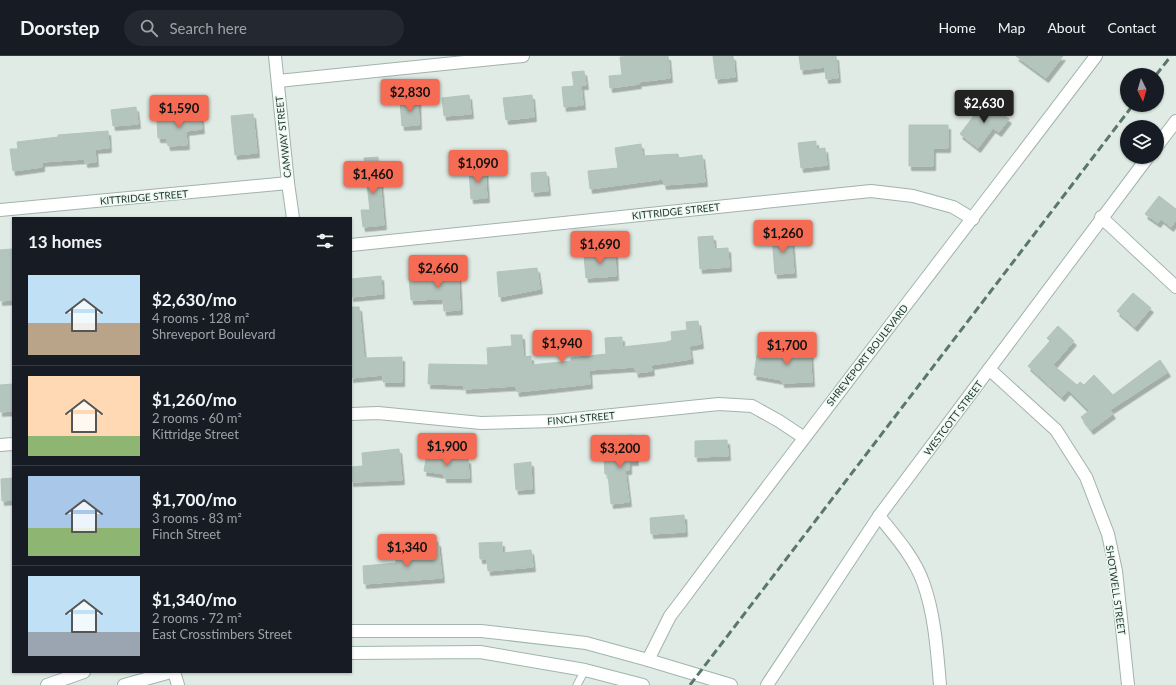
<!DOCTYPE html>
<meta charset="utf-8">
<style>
body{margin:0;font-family:Lato,sans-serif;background:#242831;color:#f1f3f6;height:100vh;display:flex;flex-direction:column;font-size:15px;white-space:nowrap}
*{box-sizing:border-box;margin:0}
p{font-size:13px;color:#9ea1a6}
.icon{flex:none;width:22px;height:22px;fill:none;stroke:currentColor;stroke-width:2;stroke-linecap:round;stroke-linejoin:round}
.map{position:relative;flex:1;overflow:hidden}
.sheet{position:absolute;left:12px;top:161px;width:340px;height:456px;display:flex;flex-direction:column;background:#171b24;border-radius:0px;box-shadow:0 1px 3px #0004}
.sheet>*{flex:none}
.needle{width:26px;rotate:175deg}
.tools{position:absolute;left:1120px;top:12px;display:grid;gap:8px}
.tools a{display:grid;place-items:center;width:44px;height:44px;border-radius:50%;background:#171b24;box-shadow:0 1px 3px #0004;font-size:20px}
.price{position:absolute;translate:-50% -34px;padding:0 9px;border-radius:4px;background:#f56b53;color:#111;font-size:13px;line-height:26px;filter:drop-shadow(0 1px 2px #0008)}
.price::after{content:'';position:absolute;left:50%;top:24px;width:12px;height:9px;margin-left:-6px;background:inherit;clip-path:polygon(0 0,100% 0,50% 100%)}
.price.on{background:#222;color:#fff}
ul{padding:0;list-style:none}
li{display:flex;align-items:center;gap:12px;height:100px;padding:0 16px}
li+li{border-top:1px solid #363941}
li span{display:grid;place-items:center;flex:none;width:112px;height:80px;border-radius:0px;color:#555}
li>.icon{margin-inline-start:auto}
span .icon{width:48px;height:48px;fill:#fffc;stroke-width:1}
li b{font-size:17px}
h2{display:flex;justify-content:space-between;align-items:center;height:48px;padding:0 16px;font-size:17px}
header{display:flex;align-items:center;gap:24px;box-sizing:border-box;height:56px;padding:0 20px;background:#171b24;border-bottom:1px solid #363941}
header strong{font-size:19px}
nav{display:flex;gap:22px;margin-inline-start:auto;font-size:14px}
.search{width:280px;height:36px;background:#242831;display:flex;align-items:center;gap:10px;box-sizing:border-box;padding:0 14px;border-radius:22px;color:#9ea1a6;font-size:15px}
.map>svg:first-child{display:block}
.building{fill:#b4c5bd;stroke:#b1c4bb;filter:url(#shadow)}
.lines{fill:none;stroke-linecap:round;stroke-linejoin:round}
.lane-casing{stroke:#a2b3ab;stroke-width:9}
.street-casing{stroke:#a2b3ab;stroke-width:14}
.secondary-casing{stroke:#9eb7ab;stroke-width:14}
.lane{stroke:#fff;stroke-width:7}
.street{stroke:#fff;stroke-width:12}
.secondary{stroke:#fff;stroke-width:12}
.rail{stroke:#5a776c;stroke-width:3;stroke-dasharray:8 4;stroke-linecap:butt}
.labels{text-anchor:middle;stroke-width:3;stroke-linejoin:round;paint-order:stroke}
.street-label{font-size:10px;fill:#203b31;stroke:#eff7f3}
</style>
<header>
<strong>Doorstep</strong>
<div class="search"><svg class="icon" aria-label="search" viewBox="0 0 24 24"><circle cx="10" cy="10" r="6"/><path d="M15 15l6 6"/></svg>Search here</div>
<nav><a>Home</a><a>Map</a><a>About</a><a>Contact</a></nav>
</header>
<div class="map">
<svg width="1176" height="629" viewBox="0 0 1176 629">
<defs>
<filter id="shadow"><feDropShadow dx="2.5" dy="4.5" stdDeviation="0" flood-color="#0004"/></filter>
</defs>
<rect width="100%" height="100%" fill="#dfebe4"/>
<g class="building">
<polygon points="633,0 668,0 670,22 638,26 639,28 610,32 609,20 622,19 620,1"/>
<polygon points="713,0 733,0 735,21 716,23"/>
<polygon points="799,0 836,0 838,22 826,23 825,11 801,14"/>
<polygon points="1016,0 1063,0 1046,22"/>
<polygon points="584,15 586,29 581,29 583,49 564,51 562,31 574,30 572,16"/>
<polygon points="469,39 471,58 444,60 442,42"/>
<polygon points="532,39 534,61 506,64 503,42"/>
<polygon points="418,44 419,69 402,70 400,45"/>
<polygon points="985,45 1009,63 999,76 993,72 978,92 960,78"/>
<polygon points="136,51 138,68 113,70 111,54"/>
<polygon points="200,54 202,73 186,75 187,89 168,90 167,82 158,82 157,65 189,63 188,55"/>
<polygon points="253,58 257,97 235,99 231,60"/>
<polygon points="909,69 948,69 948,92 933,92 933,110 909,110"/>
<polygon points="108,75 109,92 95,93 96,106 85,107 85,103 42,106 42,111 13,115 10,93 18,93 17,86 58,81 58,79"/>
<polygon points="816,85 816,93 825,92 827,109 801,112 798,87"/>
<polygon points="641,88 642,100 678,98 679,102 702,99 705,126 664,129 663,123 590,133 588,115 618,112 615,92"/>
<polygon points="378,101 384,169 363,171 361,154 370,154 364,102"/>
<polygon points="485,113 487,142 471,143 469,114"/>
<polygon points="546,116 548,135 532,136 531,117"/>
<polygon points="1159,140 1176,153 1176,164 1171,171 1161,163 1158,167 1145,158"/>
<polygon points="791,179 794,217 775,218 772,180"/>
<polygon points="713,180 714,193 728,192 729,211 700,213 698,181"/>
<polygon points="12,193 13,244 0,245 0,194"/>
<polygon points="615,197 616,220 586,222 584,199"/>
<polygon points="458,212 460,254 444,255 443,243 411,244 409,222 442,221 442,213"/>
<polygon points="537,212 540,233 499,241 497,216"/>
<polygon points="381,220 382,238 351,241 351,223"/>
<polygon points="1133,237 1151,252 1135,271 1117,255"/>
<polygon points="351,251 359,251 364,302 402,301 402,326 383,326 383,319 351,322"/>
<polygon points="698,265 701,288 689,290 691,303 651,309 652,315 636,317 635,311 589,314 590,328 517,336 516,330 464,333 464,329 428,328 429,308 488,309 487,292 512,290 511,279 522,279 523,301 531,300 531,309 571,305 571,302 606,298 605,282 622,281 622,291 667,286 672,284 671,276 687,274 686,266"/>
<polygon points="1058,270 1074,285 1053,309 1077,329 1080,326 1084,329 1094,319 1113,339 1160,304 1168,316 1110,354 1113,358 1091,374 1081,361 1089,355 1068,334 1062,341 1028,310 1050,285 1047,282"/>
<polygon points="810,291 812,326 782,327 782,324 754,319 757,299 780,303 780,292"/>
<polygon points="13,328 13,355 0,356 0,329"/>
<polygon points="633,379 636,405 629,405 629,414 625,414 629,446 611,448 608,418 605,418 604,403 619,401 617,380"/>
<polygon points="727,384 728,400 695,401 695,385"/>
<polygon points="399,393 402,424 351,426 351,411 363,410 362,397"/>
<polygon points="427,398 442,400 442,404 468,403 469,422 444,422 444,418 424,415"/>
<polygon points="531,406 532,433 516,434 514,408"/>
<polygon points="13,422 13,444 2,445 1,423"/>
<polygon points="684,459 685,476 651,478 650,462"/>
<polygon points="438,486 442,522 364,528 363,510 396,507 396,500 424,498 423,487"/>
<polygon points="502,486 502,497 531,494 533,511 488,515 487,503 480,503 479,487"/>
</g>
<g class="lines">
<defs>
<polyline id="lane" points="577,629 585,614"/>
<g id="street">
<polyline points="275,0 288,127 293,162"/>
<polyline points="278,25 523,0"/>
<polyline points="1157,90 1176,65"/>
<polyline points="0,154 288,127"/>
<polyline points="1101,161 1176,231"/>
<polyline points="351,189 871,135 913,140 953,151 973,163"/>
<polyline points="989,313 1056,374 1086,421 1108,478 1116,515 1128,629"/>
<polyline points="351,358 378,357 481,367 554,365 719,348 752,350 779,365 803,381"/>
<polyline points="0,389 13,388"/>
<path d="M879,460C895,480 914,501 923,526C935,559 937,595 940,629"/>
<path d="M648,604L670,560L683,543C819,360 959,181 1096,0"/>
<polyline points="174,616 178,629"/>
<polyline points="767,629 879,460 1148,101"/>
</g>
<g id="secondary">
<polyline points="351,575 481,575 586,587 648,604 731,629"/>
<polyline points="351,597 480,596 585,614 643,629"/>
<polyline points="47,629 84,616"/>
<polyline points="124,629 171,616"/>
</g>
</defs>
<use href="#lane" class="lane-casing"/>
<use href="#street" class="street-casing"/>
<use href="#secondary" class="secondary-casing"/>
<use href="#lane" class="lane"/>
<use href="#street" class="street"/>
<use href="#secondary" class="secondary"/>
<g class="rail">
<polyline points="1156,19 1171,0"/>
<polyline points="690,629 1133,49"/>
</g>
</g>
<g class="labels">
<g class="street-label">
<text transform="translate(283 81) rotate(-96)" y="4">CAMWAY STREET</text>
<text transform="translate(144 141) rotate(-5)" y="4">KITTRIDGE STREET</text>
<text transform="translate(676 155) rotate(-6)" y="4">KITTRIDGE STREET</text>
<text transform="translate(867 299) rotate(-52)" y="4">SHREVEPORT BOULEVARD</text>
<text transform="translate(581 362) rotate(-5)" y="4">FINCH STREET</text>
<text transform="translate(953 362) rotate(-53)" y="4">WESTCOTT STREET</text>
<text transform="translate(1116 534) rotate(82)" y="4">SHOTWELL STREET</text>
</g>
</g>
</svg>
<div class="tools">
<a><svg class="needle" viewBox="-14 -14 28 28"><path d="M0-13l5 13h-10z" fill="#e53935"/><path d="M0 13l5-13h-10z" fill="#9ea1a6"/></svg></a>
<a><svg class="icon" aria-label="layers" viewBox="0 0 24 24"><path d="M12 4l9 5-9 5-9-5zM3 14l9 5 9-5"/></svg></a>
</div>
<b class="price" style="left:410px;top:57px">$2,830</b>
<b class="price on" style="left:984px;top:68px">$2,630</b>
<b class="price" style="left:179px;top:73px">$1,590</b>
<b class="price" style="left:478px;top:128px">$1,090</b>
<b class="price" style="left:373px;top:139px">$1,460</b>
<b class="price" style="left:783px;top:198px">$1,260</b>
<b class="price" style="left:600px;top:209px">$1,690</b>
<b class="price" style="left:438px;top:233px">$2,660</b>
<b class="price" style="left:562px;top:308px">$1,940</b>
<b class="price" style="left:787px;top:310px">$1,700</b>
<b class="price" style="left:447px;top:411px">$1,900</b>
<b class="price" style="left:620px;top:413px">$3,200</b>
<b class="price" style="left:407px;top:512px">$1,340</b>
<section class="sheet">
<h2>13 homes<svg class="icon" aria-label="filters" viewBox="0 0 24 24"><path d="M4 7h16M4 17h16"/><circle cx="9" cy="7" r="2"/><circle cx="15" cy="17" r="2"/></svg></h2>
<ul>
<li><span style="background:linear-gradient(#bfe0f5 60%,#b9a48a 0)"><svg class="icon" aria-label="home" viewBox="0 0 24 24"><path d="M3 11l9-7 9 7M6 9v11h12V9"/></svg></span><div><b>$2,630/mo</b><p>4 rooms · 128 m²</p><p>Shreveport Boulevard</p></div></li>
<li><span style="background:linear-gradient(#ffd9b3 75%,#8fb573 0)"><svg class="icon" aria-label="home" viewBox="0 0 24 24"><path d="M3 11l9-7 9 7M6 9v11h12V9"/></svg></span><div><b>$1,260/mo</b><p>2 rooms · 60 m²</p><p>Kittridge Street</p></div></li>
<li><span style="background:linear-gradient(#a9c7e8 65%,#8fb573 0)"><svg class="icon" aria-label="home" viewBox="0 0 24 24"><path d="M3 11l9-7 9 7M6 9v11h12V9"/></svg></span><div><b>$1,700/mo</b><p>3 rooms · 83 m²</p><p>Finch Street</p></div></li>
<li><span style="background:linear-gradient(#bfe0f5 70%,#9aa5b1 0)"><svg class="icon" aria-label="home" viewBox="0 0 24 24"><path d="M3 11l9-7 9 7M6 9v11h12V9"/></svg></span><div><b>$1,340/mo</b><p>2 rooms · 72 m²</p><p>East Crosstimbers Street</p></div></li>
</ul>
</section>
</div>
